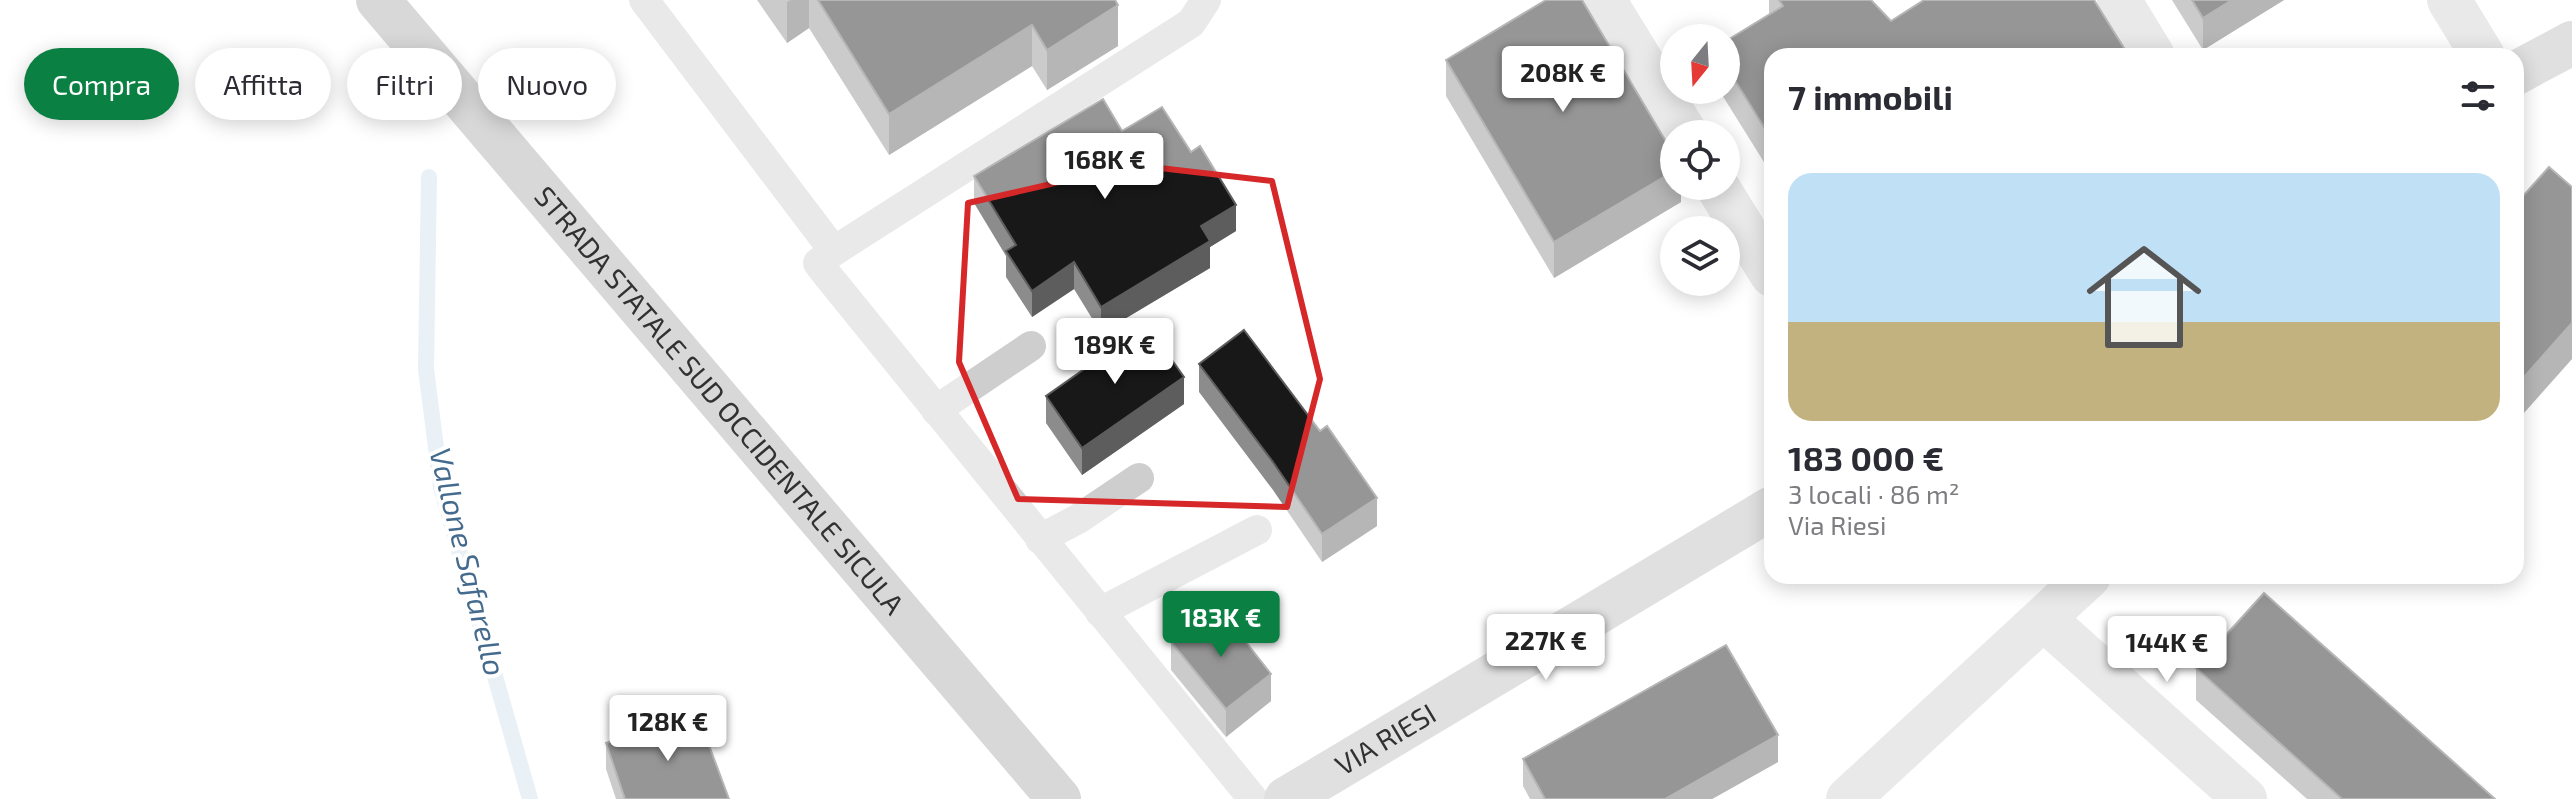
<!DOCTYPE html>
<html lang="it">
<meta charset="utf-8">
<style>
body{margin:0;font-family:"Exo 2",sans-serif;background:#f2f2f3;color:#2b2b33;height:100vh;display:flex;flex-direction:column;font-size:30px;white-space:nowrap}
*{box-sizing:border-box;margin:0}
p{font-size:26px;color:#7c7c81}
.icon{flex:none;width:44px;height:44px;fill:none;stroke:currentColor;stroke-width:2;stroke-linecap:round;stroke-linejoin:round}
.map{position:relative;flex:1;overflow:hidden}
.panel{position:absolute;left:1764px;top:48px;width:760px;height:536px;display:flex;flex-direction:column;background:#fff;border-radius:24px;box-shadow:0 4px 20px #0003}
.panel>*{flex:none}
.guide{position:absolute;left:24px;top:48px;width:760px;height:72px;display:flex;gap:16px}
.needle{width:52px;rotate:198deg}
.fabs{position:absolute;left:1660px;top:24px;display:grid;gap:16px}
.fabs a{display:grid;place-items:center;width:80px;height:80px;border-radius:50%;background:#fff;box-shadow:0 4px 20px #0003;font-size:40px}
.price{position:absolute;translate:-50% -68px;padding:0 18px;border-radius:8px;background:#fff;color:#222;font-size:26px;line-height:52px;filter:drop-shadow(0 2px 4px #0008)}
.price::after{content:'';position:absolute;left:50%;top:48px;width:24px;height:18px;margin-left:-12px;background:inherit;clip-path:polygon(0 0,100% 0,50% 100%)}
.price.current{background:#0b8043;color:#fff}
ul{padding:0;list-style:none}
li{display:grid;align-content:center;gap:16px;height:424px;padding:0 24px}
li span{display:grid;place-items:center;height:248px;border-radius:24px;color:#555}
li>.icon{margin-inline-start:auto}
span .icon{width:144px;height:144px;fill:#fffc;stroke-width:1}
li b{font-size:34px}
h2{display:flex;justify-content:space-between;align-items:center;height:96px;padding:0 24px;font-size:34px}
.chip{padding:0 28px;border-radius:36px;background:#fff;box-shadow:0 4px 20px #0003;font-size:28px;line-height:72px}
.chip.current{background:#0b8043;color:#fff}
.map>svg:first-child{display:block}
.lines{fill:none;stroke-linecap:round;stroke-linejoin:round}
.stream{stroke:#ceddeb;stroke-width:16}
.lane{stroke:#cecece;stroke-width:30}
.street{stroke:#cecece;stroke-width:44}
.secondary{stroke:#bbb;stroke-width:44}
.primary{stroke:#a9a9a9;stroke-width:44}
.wall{fill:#8c8c8c}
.shaded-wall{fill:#5d5d5d}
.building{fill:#181818;stroke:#5d5d5d;stroke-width:2}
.marked{fill:none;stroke:#d62828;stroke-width:6;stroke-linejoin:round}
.labels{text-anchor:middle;stroke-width:8;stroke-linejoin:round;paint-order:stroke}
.street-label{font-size:28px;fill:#313131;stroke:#fff}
.water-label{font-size:30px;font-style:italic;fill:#446b8e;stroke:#fff}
</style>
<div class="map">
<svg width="2572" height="799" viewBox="0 0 2572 799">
<rect width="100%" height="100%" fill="#fff"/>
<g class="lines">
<polyline class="stream" points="429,177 426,369 441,487 530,799"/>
<g class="lane">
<polyline points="644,0 834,251 1191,23 1206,0"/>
<polyline points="834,251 818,263 828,276 1253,799"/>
<polyline points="936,410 1031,346"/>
<polyline points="1040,539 1078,519 1139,478"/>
<polyline points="1100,612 1257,530"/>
</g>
<g class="street">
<polyline points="1604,0 1686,134"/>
<polyline points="2119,0 2153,56"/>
<polyline points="2449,0 2483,56"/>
<polyline points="1717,186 1772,275"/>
<polyline points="2044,619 2245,799"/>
<polyline points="1848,799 2089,576"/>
</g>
<g class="secondary">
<polyline points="2516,73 2572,43"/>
<path id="s1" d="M1286,799L1772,508"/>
</g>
<path class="primary" id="s2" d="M378,0L1059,799"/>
</g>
<g class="wall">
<polygon points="757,0 1115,0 1118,46 1047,90 1032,66 889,155 809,28 787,43"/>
<polygon points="1769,0 1871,0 1891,21 2094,0 1772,56 1772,175 1719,90 1726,90 1726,41 1769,14"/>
<polygon points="2172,0 2284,0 2203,50"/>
<polygon points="1446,60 1681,186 1681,202 1554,278 1446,96"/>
<polygon points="974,176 1236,231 1210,247 1210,268 1101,333 1074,289 1032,317 1006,277 1006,256 974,203"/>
<polygon points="1199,364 1377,526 1322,562 1273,490 1199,392"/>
<polygon points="1046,396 1184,404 1082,475 1046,423"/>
<polygon points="1171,642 1271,701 1226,737 1171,670"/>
<polygon points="2196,668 2495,799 2307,799 2196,700"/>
<polygon points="606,743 729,799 616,799 606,769"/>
<polygon points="1523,759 1778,762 1712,799 1530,799 1523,786"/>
</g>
<g class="shaded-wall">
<polygon points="791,0 809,0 809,28 787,43 787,2"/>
<polygon points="2232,0 2284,0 2203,50 2203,18"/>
<polygon points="1118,5 1118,46 1047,90 1047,50"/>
<polygon points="1032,25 1032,66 889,155 889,114"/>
<polygon points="1674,171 1674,186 1681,186 1681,202 1554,278 1554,242"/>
<polygon points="1236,205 1236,231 1210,247 1210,268 1101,333 1101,307 1201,226"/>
<polygon points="1074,262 1074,289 1032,317 1032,291"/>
<polygon points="2572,323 2572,359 2516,422 2516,386"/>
<polygon points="1184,377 1184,404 1082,475 1082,448"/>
<polygon points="1377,498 1377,526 1322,562 1322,534"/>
<polygon points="1271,674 1271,701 1226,737 1226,709"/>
<polygon points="1778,735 1778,762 1712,799 1665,799"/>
</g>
<g class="building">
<polygon points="818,0 1115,0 1118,5 1047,50 1032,25 889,114"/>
<polygon points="1546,0 1582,0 1674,155 1674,171 1554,242 1446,60"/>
<polygon points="1779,0 1871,0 1891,21 1924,0 2094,0 2129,56 1772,56 1772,140 1726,66 1726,41 1783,6"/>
<polygon points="2192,0 2232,0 2203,18"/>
<polygon points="1103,99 1122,131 1162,107 1191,152 1200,146 1236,205 1201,226 1210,241 1101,307 1074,262 1032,291 1006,251 1016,245 974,176"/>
<polygon points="2549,167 2572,187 2572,323 2516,386 2516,204"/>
<polygon points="1147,325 1184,377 1082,448 1046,396"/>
<polygon points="1244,330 1320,431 1327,426 1377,498 1322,534 1273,462 1199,364"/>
<polygon points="2264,593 2495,799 2342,799 2196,668"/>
<polygon points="1208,612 1218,626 1228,619 1271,674 1226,709 1171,642"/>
<polygon points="1726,645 1778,735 1665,799 1545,799 1523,759"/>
<polygon points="697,713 729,799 625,799 606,743"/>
</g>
<path d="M0 0H2572V799H0ZM1134,165L1272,181L1320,379L1287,507L1018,499L959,362L968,203Z" fill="#fff" fill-opacity=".55" fill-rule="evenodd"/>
<path class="marked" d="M1134,165L1272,181L1320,379L1287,507L1018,499L959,362L968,203Z"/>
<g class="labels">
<g class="street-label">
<text dy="10" stroke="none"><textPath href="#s2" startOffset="526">STRADA STATALE SUD OCCIDENTALE SICULA</textPath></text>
<text dy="10" stroke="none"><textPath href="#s1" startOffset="116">VIA RIESI</textPath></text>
</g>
<g class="water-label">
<text transform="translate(467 562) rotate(76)" y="10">Vallone Safarello</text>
</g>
</g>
</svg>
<div class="fabs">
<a><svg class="needle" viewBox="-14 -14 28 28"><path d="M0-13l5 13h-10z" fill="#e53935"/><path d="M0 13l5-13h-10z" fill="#7c7c81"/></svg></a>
<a><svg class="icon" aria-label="locate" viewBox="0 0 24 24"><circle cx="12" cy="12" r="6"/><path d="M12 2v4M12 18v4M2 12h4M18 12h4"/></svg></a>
<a><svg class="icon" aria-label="layers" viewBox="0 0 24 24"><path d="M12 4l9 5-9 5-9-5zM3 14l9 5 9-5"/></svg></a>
</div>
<b class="price" style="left:1563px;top:114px">208K €</b>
<b class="price" style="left:1105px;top:201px">168K €</b>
<b class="price" style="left:1115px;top:386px">189K €</b>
<b class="price current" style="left:1221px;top:659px">183K €</b>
<b class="price" style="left:1546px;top:682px">227K €</b>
<b class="price" style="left:2167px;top:684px">144K €</b>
<b class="price" style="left:668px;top:763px">128K €</b>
<div class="guide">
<a class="chip current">Compra</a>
<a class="chip">Affitta</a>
<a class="chip">Filtri</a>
<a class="chip">Nuovo</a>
</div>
<section class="panel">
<h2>7 immobili<svg class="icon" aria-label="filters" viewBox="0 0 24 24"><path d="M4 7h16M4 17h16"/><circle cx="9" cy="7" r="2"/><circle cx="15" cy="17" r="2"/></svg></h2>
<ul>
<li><span style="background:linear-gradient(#bfe0f5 60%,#c2b280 0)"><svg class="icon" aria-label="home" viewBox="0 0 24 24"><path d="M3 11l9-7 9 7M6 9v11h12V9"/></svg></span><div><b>183 000 €</b><p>3 locali · 86 m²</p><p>Via Riesi</p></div></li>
</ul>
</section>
</div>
